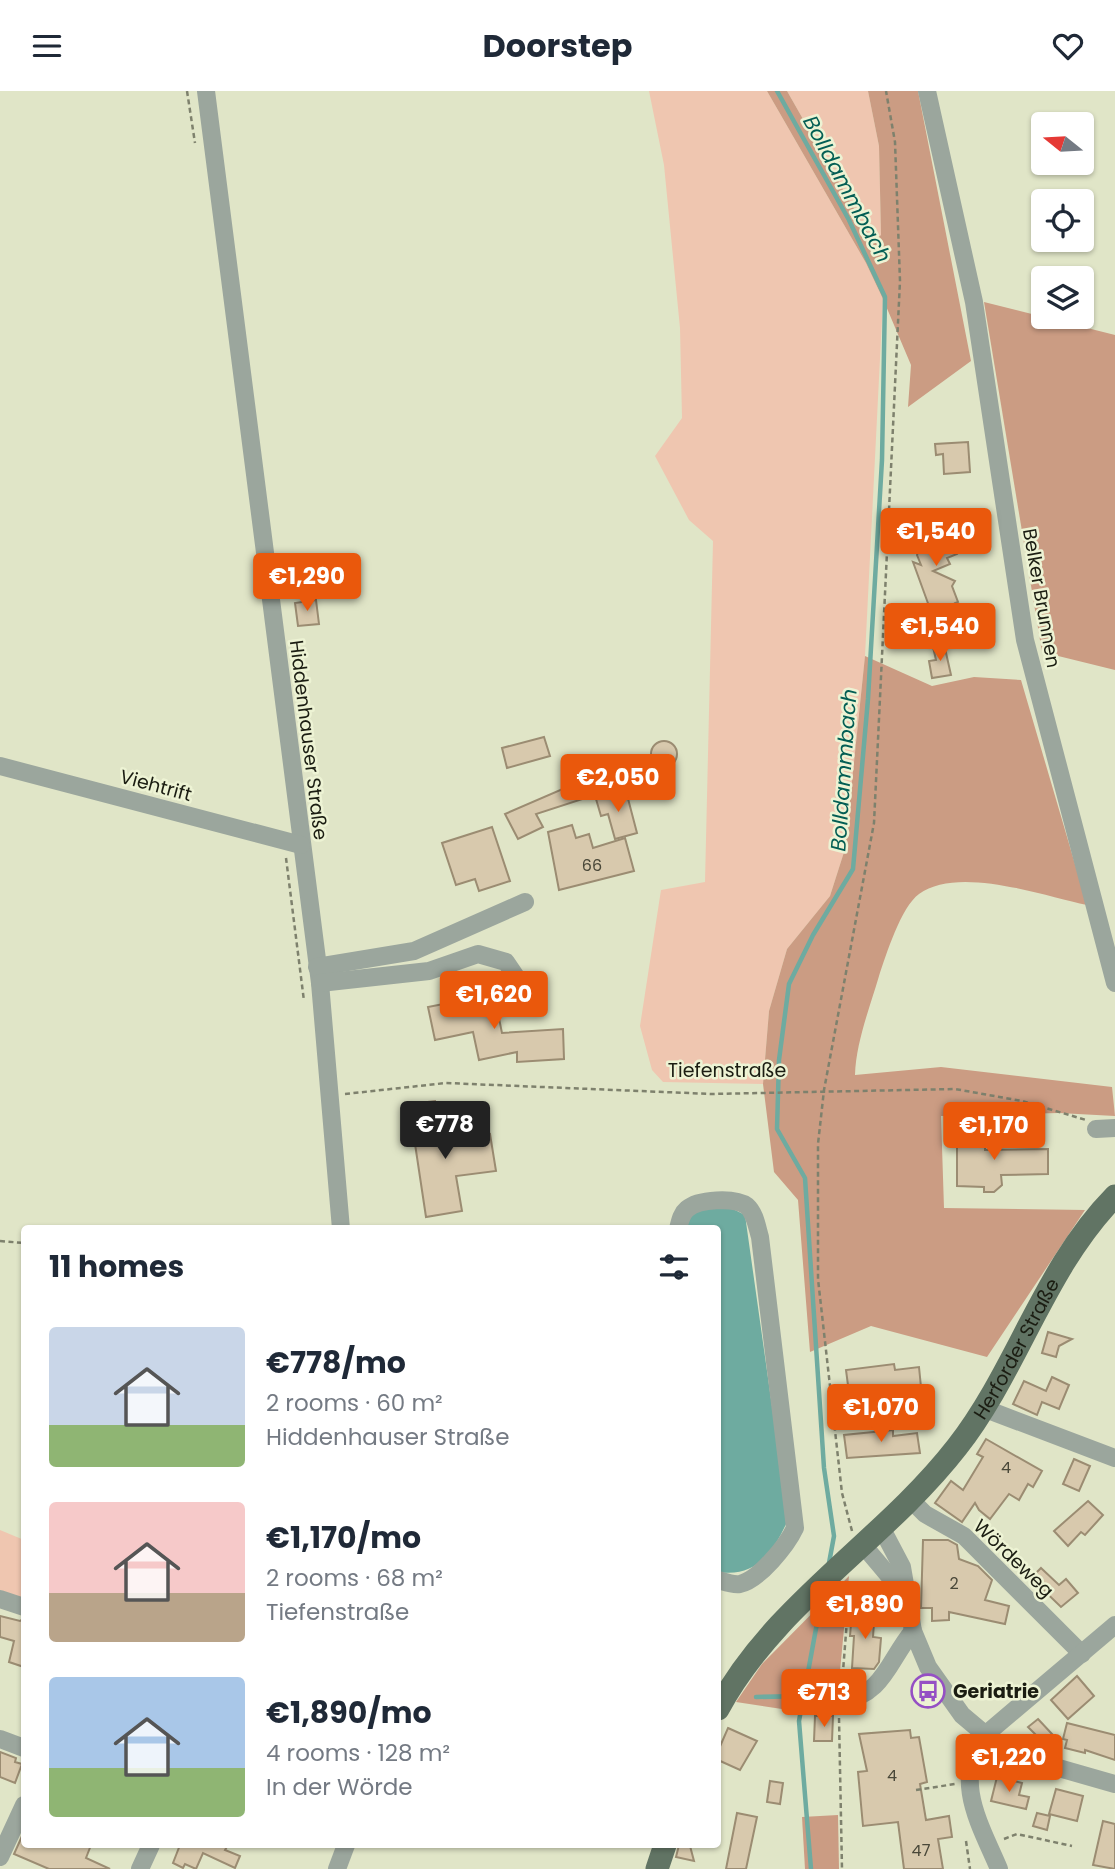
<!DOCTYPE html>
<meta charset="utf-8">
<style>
body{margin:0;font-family:Poppins,sans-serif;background:#f6f6f7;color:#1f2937;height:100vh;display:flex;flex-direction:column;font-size:26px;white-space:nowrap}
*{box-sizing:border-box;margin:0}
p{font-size:23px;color:#747a83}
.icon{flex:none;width:38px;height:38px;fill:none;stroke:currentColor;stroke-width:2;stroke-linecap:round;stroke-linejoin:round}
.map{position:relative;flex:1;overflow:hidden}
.panel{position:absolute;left:21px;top:1134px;width:700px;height:623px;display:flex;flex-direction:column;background:#fff;border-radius:7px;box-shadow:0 2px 5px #0004}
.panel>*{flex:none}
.needle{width:46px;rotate:288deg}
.buttons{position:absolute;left:1031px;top:21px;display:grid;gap:14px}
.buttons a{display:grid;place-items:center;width:63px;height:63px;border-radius:7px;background:#fff;box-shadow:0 2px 5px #0004;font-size:35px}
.price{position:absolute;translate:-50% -60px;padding:0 16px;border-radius:7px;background:#ea580c;color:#fff;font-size:23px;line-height:46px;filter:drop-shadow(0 2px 4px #0008)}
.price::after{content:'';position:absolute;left:50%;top:42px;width:21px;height:16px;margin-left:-10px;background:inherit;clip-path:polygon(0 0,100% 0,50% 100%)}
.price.active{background:#222;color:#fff}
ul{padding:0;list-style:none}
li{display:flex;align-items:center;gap:21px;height:175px;padding:0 28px}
li span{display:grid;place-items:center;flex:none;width:196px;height:140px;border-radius:7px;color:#555}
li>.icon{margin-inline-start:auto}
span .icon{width:84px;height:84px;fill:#fffc;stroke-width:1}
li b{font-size:30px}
h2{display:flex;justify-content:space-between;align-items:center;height:84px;padding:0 28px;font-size:30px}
header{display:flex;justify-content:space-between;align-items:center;height:91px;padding:0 28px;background:#fff;font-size:32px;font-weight:700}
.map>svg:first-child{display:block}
.green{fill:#efc6b0}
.forest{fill:#cb9c83}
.water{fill:#6eaba0}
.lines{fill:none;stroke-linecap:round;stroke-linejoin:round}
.stream{stroke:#6eaba0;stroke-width:4.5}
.building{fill:#d8c9ad;stroke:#9b8c72;stroke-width:2}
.path{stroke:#7e816d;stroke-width:2.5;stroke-dasharray:5 3.5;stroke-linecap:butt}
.minor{stroke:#9ba69d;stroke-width:18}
.major{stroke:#617464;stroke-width:23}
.labels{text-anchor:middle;stroke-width:5;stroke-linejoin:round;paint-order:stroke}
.number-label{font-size:16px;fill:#4a4839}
.street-label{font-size:19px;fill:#1b1d12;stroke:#edf3d4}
.poi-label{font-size:19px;font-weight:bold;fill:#1b1d12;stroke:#edf3d4;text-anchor:start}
.water-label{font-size:21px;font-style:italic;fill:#035e54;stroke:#edf3d4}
</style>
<header><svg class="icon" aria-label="menu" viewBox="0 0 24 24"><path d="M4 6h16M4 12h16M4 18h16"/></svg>Doorstep<svg class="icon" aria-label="heart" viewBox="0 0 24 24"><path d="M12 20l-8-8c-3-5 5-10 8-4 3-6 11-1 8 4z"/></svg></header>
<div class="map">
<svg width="1115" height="1778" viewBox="0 0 1115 1778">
<rect width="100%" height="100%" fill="#e0e5c7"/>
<g class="green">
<polygon points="649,0 767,0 866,172 883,208 865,565 845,758 830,805 787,858 769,920 763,993 663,991 652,979 640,935 661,799 705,791 713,450 689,429 655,365 682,327 680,237 664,74"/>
<polygon points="787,0 868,0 879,55 881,144 873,151"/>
<polygon points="0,1439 24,1449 24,1507 0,1499"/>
</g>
<g class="forest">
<polygon points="767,0 787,0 873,151 881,144 879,55 868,0 918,0 971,270 908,316 911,274 883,208 866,172"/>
<polygon points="984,211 1115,244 1115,579 1042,561"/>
<path d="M865,565L932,595L974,586L1021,589L1087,814C1044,805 958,774 919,803C901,816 886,864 879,885C870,916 856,951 855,984L941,976L1112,996L1115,1025L1059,1022L941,1025L944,1117L1085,1119L987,1266L871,1235L810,1261L798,1109L774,1081L763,993L769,920L787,858L830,805L845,758Z"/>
<polygon points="849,1485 838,1601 809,1602 795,1620 736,1611 762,1573"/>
<polygon points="838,1724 839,1778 805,1778 802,1726"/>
</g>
<path class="water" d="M731,1117L745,1124L788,1429C773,1461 757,1487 718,1481V1138H685L687,1127L700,1118Z"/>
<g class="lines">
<g class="stream">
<polyline points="777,0 849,129 885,206 882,369 868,608 853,778 813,844 789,893 779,969 777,1038 805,1087 824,1377 834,1445 829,1472"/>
<polyline points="756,1606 804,1605"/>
<polyline points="811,1778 799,1630 822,1505"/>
</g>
</g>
<g class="building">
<polygon points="968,351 970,381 944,383 943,363 936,364 935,353"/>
<polygon points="946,432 957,463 947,467 950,473 933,480 955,490 952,495 958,511 955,512 957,517 933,526 913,471 921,474 917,464 921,453 916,442 923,435 930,438"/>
<polygon points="316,509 319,533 298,535 295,512"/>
<polygon points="944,553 951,584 932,587 929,570 936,569 933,556"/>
<polygon points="544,646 550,665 507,677 502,657"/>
<circle cx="664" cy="663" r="13"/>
<circle cx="632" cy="673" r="8"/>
<polygon points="588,687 595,704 536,723 543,736 518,748 505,723"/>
<polygon points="626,700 637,742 615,748 608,723 601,725 596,708"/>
<polygon points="572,734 576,747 589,743 593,757 625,747 634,780 559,799 548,741"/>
<polygon points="492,736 510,790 479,800 475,788 456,794 442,752"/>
<polygon points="494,903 502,942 563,938 564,968 517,971 517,961 479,969 473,941 435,949 428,916"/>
<polygon points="435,1010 441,1054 490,1043 496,1080 456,1085 462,1120 426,1126 409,1013"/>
<polygon points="957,1041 985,1041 985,1059 1048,1058 1048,1083 1001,1084 1002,1094 994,1101 984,1101 984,1096 957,1095"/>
<polygon points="1048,1241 1072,1248 1059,1255 1056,1266 1042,1262"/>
<polygon points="894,1273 895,1279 919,1276 921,1296 849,1302 846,1279"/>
<polygon points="1052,1286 1069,1294 1059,1318 1042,1311 1037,1324 1013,1313 1024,1290 1046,1300"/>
<polygon points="893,1339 893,1345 917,1342 920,1362 847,1367 844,1344"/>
<polygon points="986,1348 1042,1380 1033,1396 1028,1393 1019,1409 1009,1403 990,1428 979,1419 975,1412 962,1431 935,1412 951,1390 963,1399 983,1366 977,1363"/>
<polygon points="1074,1368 1090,1375 1079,1400 1063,1393"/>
<polygon points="1088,1410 1103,1424 1085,1444 1081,1441 1068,1455 1054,1440"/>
<polygon points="923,1449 948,1449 957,1454 959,1468 978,1475 992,1489 985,1509 1009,1515 1005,1533 949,1521 949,1529 932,1530 932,1517 921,1517"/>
<polygon points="1041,1477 1059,1494 1066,1488 1078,1502 1061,1516 1031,1487"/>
<polygon points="858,1516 875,1518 873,1546 881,1547 879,1571 874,1578 852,1577 854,1545 850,1545 851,1533 856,1533"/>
<polygon points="0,1525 20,1530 24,1527 24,1576 9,1571 14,1550 0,1546"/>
<polygon points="1077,1585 1094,1605 1068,1628 1051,1609"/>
<polygon points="815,1625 833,1625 832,1650 814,1650"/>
<polygon points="1038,1628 1052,1643 1043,1651 1028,1636"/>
<polygon points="1067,1632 1115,1644 1115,1669 1085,1659 1085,1662 1065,1657 1067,1649 1063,1648"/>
<polygon points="728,1637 757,1650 740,1679 718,1669 718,1660"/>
<polygon points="910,1639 911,1647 919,1646 927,1691 920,1693 926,1729 949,1725 952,1746 938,1748 943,1778 904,1778 898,1731 863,1735 858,1681 867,1680 859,1643"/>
<polygon points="0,1661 16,1667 15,1671 22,1673 15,1692 0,1686"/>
<polygon points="997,1686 1022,1692 1019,1704 1029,1706 1026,1718 991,1710"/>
<polygon points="770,1690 783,1692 780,1713 767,1711"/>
<polygon points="1056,1698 1083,1705 1077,1730 1049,1723"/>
<polygon points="737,1722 757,1726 746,1778 726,1778"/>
<polygon points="1037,1722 1050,1725 1047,1739 1033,1735"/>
<polygon points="1103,1730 1115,1733 1115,1778 1093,1774"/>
<polygon points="23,1743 24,1754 91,1754 86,1767 110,1778 49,1778 14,1763"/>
<polygon points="180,1754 228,1754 225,1759 240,1765 235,1777 203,1762 196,1778 185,1773 183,1777 173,1772"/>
<polygon points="679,1754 690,1755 694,1770 676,1766"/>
</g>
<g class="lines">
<g class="path">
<polyline points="187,0 195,52"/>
<polyline points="286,767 304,910"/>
<polyline points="345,1003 446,992 712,1003 955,998 1022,1010 1086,1029"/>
<polyline points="0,1150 24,1152"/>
<polyline points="852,1440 842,1402 818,1188 818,1053 824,999 874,732 900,190 895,51 886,0"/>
<polyline points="842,1593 850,1491"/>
<polyline points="839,1627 842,1778"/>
<polyline points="916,1699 955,1693"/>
<polyline points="1004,1748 1017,1743 1072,1755"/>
<polyline points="966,1750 970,1778"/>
</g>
<g class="minor">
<polyline points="206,0 320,892 341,1138"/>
<polyline points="927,0 974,211 1025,549 1115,892"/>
<polyline points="0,675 301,754"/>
<polyline points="317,876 414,860 525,811"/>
<polyline points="320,892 429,880 478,863 506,871 525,899"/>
<polyline points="1096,1038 1115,1037"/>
<path d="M678,1138C680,1130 681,1123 687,1118C698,1108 735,1106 747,1115C755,1122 757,1136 760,1146L795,1437C787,1454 759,1489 740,1493C732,1494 725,1491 718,1489"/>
<polyline points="983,1317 1115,1367"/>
<polyline points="911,1409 925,1423 964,1445 1082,1563"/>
<polyline points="882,1438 902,1476 913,1540 928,1576 962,1624 1000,1656 1020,1666 1115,1693"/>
<polyline points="863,1454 906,1505"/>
<polyline points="0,1508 24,1516"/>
<path d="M840,1611C884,1604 888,1570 913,1540"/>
<polyline points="0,1648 24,1657"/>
<polyline points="0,1766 24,1714"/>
<polyline points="140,1778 151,1754"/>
<polyline points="337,1778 346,1754"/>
<path d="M999,1778C980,1733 952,1689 985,1644L1115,1534"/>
</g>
<g class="major">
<path id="s1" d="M718,1618C775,1512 884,1450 957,1356C1018,1278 1044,1177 1115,1105"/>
<polyline points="657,1778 665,1754"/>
</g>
</g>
<defs>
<symbol id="bus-ring" viewBox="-11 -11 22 22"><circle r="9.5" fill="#edf3d4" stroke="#9550c4" stroke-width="1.5"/><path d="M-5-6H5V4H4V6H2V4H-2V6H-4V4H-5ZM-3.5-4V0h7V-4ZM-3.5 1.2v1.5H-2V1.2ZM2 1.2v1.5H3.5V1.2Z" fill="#9550c4"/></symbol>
</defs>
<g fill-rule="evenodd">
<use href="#bus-ring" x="909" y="1581" width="38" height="38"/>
</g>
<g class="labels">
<g class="number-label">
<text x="592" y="780">66</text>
<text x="1006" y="1382">4</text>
<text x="954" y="1498">2</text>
<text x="892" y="1690">4</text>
<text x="921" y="1765">47</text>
</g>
<g class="street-label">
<text transform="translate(1042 507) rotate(80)" y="7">Belker Brunnen</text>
<text transform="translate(309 649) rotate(83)" y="7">Hiddenhauser Straße</text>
<text transform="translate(156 694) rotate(15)" y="7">Viehtrift</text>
<text x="727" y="986">Tiefenstraße</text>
<text dy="7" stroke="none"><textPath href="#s1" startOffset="471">Herforder Straße</textPath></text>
<text transform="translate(1014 1467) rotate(44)" y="7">Wördeweg</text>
</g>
<g class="poi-label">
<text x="953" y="1607">Geriatrie</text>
</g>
<g class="water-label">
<text transform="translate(847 98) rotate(62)" y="7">Bolldammbach</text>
<text transform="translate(844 679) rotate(-86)" y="7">Bolldammbach</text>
</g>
</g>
</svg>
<div class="buttons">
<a><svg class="needle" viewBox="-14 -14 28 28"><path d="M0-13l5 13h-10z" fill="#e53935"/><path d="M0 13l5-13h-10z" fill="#747a83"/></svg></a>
<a><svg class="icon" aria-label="locate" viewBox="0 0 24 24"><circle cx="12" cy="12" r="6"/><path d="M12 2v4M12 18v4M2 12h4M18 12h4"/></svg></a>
<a><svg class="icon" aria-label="layers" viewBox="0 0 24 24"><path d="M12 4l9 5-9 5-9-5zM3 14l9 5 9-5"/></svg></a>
</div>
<b class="price" style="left:936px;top:477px">€1,540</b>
<b class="price" style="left:307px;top:522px">€1,290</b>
<b class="price" style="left:940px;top:572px">€1,540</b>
<b class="price" style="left:618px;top:723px">€2,050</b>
<b class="price" style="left:494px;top:940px">€1,620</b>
<b class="price active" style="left:445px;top:1070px">€778</b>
<b class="price" style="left:994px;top:1071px">€1,170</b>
<b class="price" style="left:881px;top:1353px">€1,070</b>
<b class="price" style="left:865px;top:1550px">€1,890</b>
<b class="price" style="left:824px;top:1638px">€713</b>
<b class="price" style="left:1009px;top:1703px">€1,220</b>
<section class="panel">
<h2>11 homes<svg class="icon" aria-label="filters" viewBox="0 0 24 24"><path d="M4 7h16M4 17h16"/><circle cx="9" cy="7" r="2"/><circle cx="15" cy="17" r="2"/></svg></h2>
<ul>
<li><span style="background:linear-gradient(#c9d6e8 70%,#8fb573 0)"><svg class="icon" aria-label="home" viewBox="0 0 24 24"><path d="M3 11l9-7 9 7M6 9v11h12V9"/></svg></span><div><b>€778/mo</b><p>2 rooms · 60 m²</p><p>Hiddenhauser Straße</p></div></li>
<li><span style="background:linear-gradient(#f6c9c9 65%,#b9a48a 0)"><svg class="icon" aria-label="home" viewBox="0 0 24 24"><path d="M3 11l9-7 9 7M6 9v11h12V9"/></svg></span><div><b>€1,170/mo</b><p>2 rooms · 68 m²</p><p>Tiefenstraße</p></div></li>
<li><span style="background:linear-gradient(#a9c7e8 65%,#8fb573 0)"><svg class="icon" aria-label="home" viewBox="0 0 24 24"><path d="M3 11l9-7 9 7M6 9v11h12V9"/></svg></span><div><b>€1,890/mo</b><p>4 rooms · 128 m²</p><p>In der Wörde</p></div></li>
</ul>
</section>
</div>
